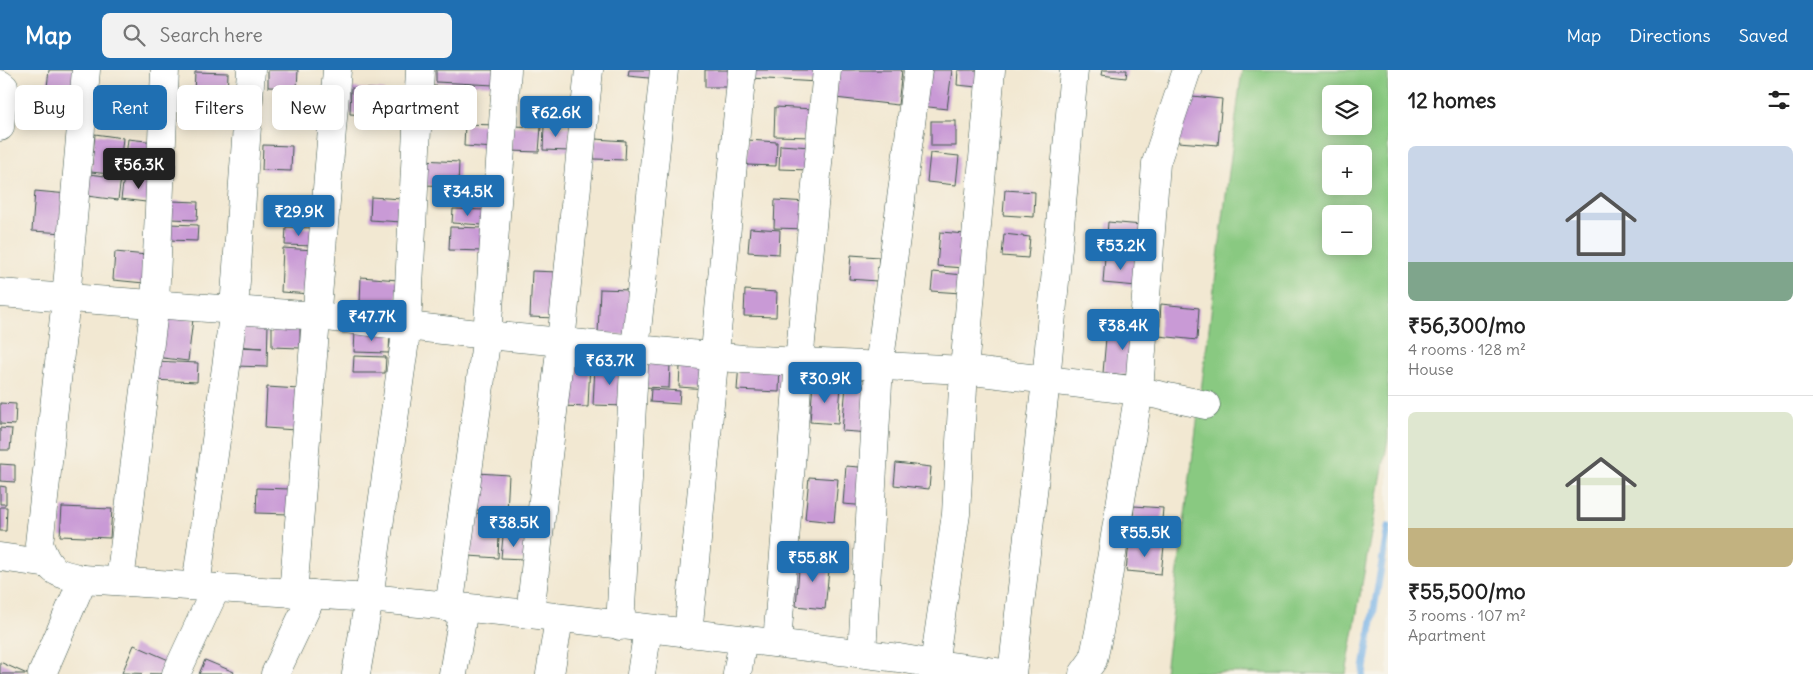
<!DOCTYPE html>
<meta charset="utf-8">
<style>
body{margin:0;font-family:Delius,sans-serif;background:#f2f2f2;color:#222;height:100vh;display:flex;flex-direction:column;font-size:19px;white-space:nowrap}
*{box-sizing:border-box;margin:0}
p{font-size:16px;color:#767676}
.icon{flex:none;width:28px;height:28px;fill:none;stroke:currentColor;stroke-width:2;stroke-linecap:round;stroke-linejoin:round}
.map{position:relative;flex:1;overflow:hidden}
.panel{display:flex;flex-direction:column;background:#fff;width:425px}
.panel>*{flex:none}
.hud{position:absolute;left:15px;top:15px;width:475px;height:45px;display:flex;gap:10px}
.tools{position:absolute;left:1322px;top:15px;display:grid;gap:10px}
.tools a{display:grid;place-items:center;width:50px;height:50px;border-radius:8px;background:#fff;box-shadow:0 2px 12px #0003;font-size:25px}
.price{position:absolute;translate:-50% -42px;padding:0 11px;border-radius:5px;background:#1f6fb2;color:#fff;font-size:16px;line-height:32px;filter:drop-shadow(0 1px 2px #0008)}
.price::after{content:'';position:absolute;left:50%;top:30px;width:15px;height:11px;margin-left:-8px;background:inherit;clip-path:polygon(0 0,100% 0,50% 100%)}
.price.on{background:#222;color:#fff}
ul{padding:0;list-style:none}
li{display:grid;align-content:center;gap:10px;height:265px;padding:0 20px}
li+li{border-top:1px solid #e0e0e0}
li span{display:grid;place-items:center;height:155px;border-radius:8px;color:#555}
li>.icon{margin-inline-start:auto}
span .icon{width:90px;height:90px;fill:#fffc;stroke-width:1}
li b{font-size:21px}
h2{display:flex;justify-content:space-between;align-items:center;height:60px;padding:0 20px;font-size:21px}
.chip{padding:0 18px;border-radius:8px;background:#fff;box-shadow:0 2px 12px #0003;font-size:18px;line-height:45px}
.chip.on{background:#1f6fb2;color:#fff}
header{display:flex;align-items:center;gap:30px;box-sizing:border-box;height:70px;padding:0 25px;background:#1f6fb2;color:#fff}
header strong{font-size:24px}
nav{display:flex;gap:28px;margin-inline-start:auto;font-size:18px}
.search{width:350px;height:45px;background:#f2f2f2;display:flex;align-items:center;gap:12px;box-sizing:border-box;padding:0 18px;border-radius:8px;color:#767676;font-size:19px}
main{display:flex;flex:1;min-height:0}
.map>svg:first-child{display:block}
.green{fill:#89c981;stroke:#54835a;fill-rule:evenodd}
.lines{fill:none;stroke-linecap:round;stroke-linejoin:round}
.stream{stroke:#75b1e7;stroke-width:7}
.building{fill:#c99ad6}
.minor-casing{stroke:#3f574c;stroke-width:29}
.minor{stroke:#fff;stroke-width:28}
</style>
<header>
<strong>Map</strong>
<div class="search"><svg class="icon" aria-label="search" viewBox="0 0 24 24"><circle cx="10" cy="10" r="6"/><path d="M15 15l6 6"/></svg>Search here</div>
<nav><a>Map</a><a>Directions</a><a>Saved</a></nav>
</header>
<main>
<div class="map">
<svg width="1388" height="604" viewBox="0 0 1388 604">
<rect width="100%" height="100%" fill="#f7f3e8"/>
<filter id="ink" filterUnits="userSpaceOnUse"><feTurbulence type="fractalNoise" baseFrequency=".02" numOctaves="2"/><feDisplacementMap in="SourceGraphic" scale="10" xChannelSelector="R" yChannelSelector="G"/><feConvolveMatrix kernelMatrix="1 2 1 2 8 2 1 2 1" color-interpolation-filters="sRGB"/></filter>
<filter id="wash" filterUnits="userSpaceOnUse"><feTurbulence type="fractalNoise" baseFrequency=".0096" numOctaves="4" result="noise"/><feDisplacementMap in="SourceGraphic" scale="20" xChannelSelector="R" yChannelSelector="G"/><feGaussianBlur stdDeviation="1.12" result="paint"/><feColorMatrix in="noise" values="0 0 0 0 0 0 0 0 0 0 0 0 0 0 0 0 0 1.4 0 .05"/><feComposite in="paint" operator="in"/></filter>
<g filter="url(#wash)">
<rect width="100%" height="100%" fill="#f2e8d2"/>
<path class="green" d="M1242,0H1388V369L1346,604L1165,602ZM1331,24H1364V56H1331ZM1331,84H1364V116H1331ZM1331,144H1364V176H1331Z"/>
<g class="lines">
<polyline class="stream" points="1363,604 1388,457"/>
</g>
<g id="blocks">
<g class="building">
<polygon points="49,0 82,0 80,19 47,17"/>
<polygon points="268,0 298,0 297,18 268,17"/>
<polygon points="436,0 495,0 494,15 436,12"/>
<polygon points="629,0 660,0 659,9 628,6"/>
<rect x="705" y="0" width="29" height="17"/>
<polygon points="750,0 818,0 817,12 750,8"/>
<polygon points="838,0 902,0 898,35 835,28"/>
<polygon points="924,0 952,0 947,39 920,36"/>
<polygon points="958,0 989,0 987,18 957,15"/>
<polygon points="1102,0 1127,0 1126,8 1101,5"/>
<polygon points="195,2 228,3 227,26 194,24"/>
<polygon points="433,16 463,17 462,51 432,50"/>
<polygon points="351,18 384,20 383,46 350,44"/>
<polygon points="99,24 128,26 127,47 97,45"/>
<polygon points="1182,25 1222,29 1218,75 1178,72"/>
<polygon points="181,33 210,34 209,54 180,53"/>
<polygon points="775,37 814,39 812,67 774,66"/>
<rect x="931" y="51" width="25" height="25"/>
<polygon points="465,54 496,55 495,78 464,76"/>
<polygon points="512,56 541,57 539,82 511,81"/>
<polygon points="544,56 570,57 569,81 543,80"/>
<polygon points="95,64 123,68 119,105 91,102"/>
<polygon points="128,69 155,72 151,106 124,103"/>
<polygon points="595,69 626,71 625,90 594,89"/>
<polygon points="748,70 777,72 776,96 747,95"/>
<polygon points="263,75 292,76 291,101 262,100"/>
<polygon points="780,75 811,77 810,100 779,99"/>
<polygon points="930,83 959,86 956,115 927,112"/>
<polygon points="423,90 459,92 458,116 422,115"/>
<polygon points="89,104 121,108 118,130 87,126"/>
<polygon points="124,106 157,110 154,133 121,129"/>
<polygon points="456,119 485,120 484,136 455,135"/>
<polygon points="1005,120 1035,122 1034,147 1003,145"/>
<polygon points="35,121 68,124 65,163 32,161"/>
<polygon points="371,127 402,129 402,152 370,150"/>
<polygon points="775,130 808,132 807,159 774,158"/>
<polygon points="172,131 198,132 197,150 171,149"/>
<polygon points="453,139 484,140 483,155 452,153"/>
<polygon points="1108,152 1142,155 1140,182 1106,179"/>
<polygon points="169,154 198,155 197,171 168,170"/>
<polygon points="286,157 313,158 313,176 285,175"/>
<polygon points="450,157 484,158 483,181 449,180"/>
<polygon points="750,158 780,160 779,184 748,182"/>
<polygon points="940,162 967,164 964,198 937,196"/>
<polygon points="1004,164 1030,167 1028,188 1002,186"/>
<polygon points="283,178 314,180 312,224 281,222"/>
<polygon points="115,182 147,185 144,213 113,210"/>
<polygon points="851,185 879,187 877,211 849,209"/>
<polygon points="1105,186 1139,189 1137,216 1103,213"/>
<polygon points="532,201 558,202 556,248 530,247"/>
<polygon points="933,202 963,205 961,223 931,221"/>
<polygon points="361,207 398,210 396,235 360,233"/>
<polygon points="600,219 630,220 628,265 598,263"/>
<polygon points="745,220 777,222 776,247 744,246"/>
<polygon points="1161,234 1199,238 1197,270 1159,266"/>
<polygon points="160,245 193,249 188,291 155,287"/>
<polygon points="238,250 268,253 267,297 235,296 236,277 262,278 235,276"/>
<polygon points="272,256 300,257 300,278 272,277"/>
<polygon points="1107,256 1143,259 1139,306 1103,303"/>
<polygon points="355,261 390,262 389,283 354,282"/>
<polygon points="354,286 386,287 385,303 353,303"/>
<polygon points="154,291 198,293 197,312 152,310"/>
<polygon points="563,291 590,292 588,337 561,336"/>
<polygon points="643,293 670,294 669,318 642,317"/>
<polygon points="739,293 780,295 779,322 737,320"/>
<polygon points="595,296 628,297 626,336 593,335"/>
<polygon points="680,297 708,298 707,319 679,317"/>
<polygon points="813,313 841,316 838,354 810,352"/>
<polygon points="846,315 875,317 871,363 842,361"/>
<polygon points="267,317 299,319 296,360 265,358"/>
<polygon points="651,319 680,321 679,334 650,332"/>
<polygon points="0,333 16,334 15,355 0,354"/>
<polygon points="0,358 12,359 10,380 0,380"/>
<polygon points="896,393 931,397 929,419 894,415"/>
<polygon points="0,394 15,395 15,412 0,411"/>
<polygon points="846,396 872,398 869,436 843,434"/>
<polygon points="477,403 509,405 507,442 476,440"/>
<polygon points="809,407 838,409 834,452 805,449"/>
<polygon points="0,416 6,417 6,434 0,434"/>
<polygon points="257,418 290,419 289,444 256,443"/>
<polygon points="1134,436 1163,438 1161,462 1132,459"/>
<polygon points="0,437 7,437 6,461 0,461"/>
<polygon points="62,437 112,439 110,468 60,466"/>
<polygon points="471,443 500,444 498,488 469,486"/>
<polygon points="503,466 526,467 524,489 501,488"/>
<polygon points="1129,473 1164,476 1161,504 1126,501"/>
<polygon points="800,488 830,490 825,539 796,536"/>
<polygon points="134,575 171,591 166,604 122,603"/>
<polygon points="205,590 234,602 233,604 199,604"/>
<polygon points="0,592 27,604 0,604"/>
</g>
</g>
</g>
<g filter="url(#ink)">
<use href="#blocks" fill-opacity="0" stroke="#3f574c" stroke-width="1"/>
<g class="lines">
<defs>
<g id="minor">
<path d="M86,0L66,229L39,474C50,503 55,503 83,509L369,528L407,256L420,0"/>
<polyline points="991,0 964,300 956,444 934,594 1010,604"/>
<polyline points="0,14 4,17 0,57"/>
<polyline points="0,223 318,246 487,265 743,289 964,300 1139,321 1156,93 1187,0"/>
<polyline points="0,487 49,494"/>
<polyline points="120,511 155,233 165,0"/>
<polyline points="196,516 234,239 251,0"/>
<polyline points="293,524 337,0"/>
<polyline points="449,538 487,265 507,0"/>
<polyline points="530,544 561,272 589,0"/>
<polyline points="620,556 635,280 664,0"/>
<polyline points="688,564 742,0"/>
<polyline points="777,573 799,292 827,0"/>
<polyline points="862,583 879,297 918,0"/>
<polyline points="42,604 83,509"/>
<polyline points="176,604 216,518"/>
<polyline points="275,604 313,524"/>
<polyline points="356,604 369,528 530,544 899,588 934,594 932,604"/>
<polyline points="453,604 464,538"/>
<polyline points="550,604 559,549"/>
<polyline points="641,604 648,559"/>
<polyline points="737,604 743,570"/>
<polyline points="1012,604 1046,311 1074,0"/>
<polyline points="1083,604 1093,590 1099,562 1139,321 1206,335"/>
</g>
</defs>
<use href="#minor" class="minor-casing"/>
<use href="#minor" class="minor"/>
</g>
</g>
</svg>
<div class="tools">
<a><svg class="icon" aria-label="layers" viewBox="0 0 24 24"><path d="M12 4l9 5-9 5-9-5zM3 14l9 5 9-5"/></svg></a>
<a>+</a>
<a>−</a>
</div>
<b class="price" style="left:556px;top:68px">₹62.6K</b>
<b class="price on" style="left:139px;top:120px">₹56.3K</b>
<b class="price" style="left:468px;top:147px">₹34.5K</b>
<b class="price" style="left:299px;top:167px">₹29.9K</b>
<b class="price" style="left:1121px;top:201px">₹53.2K</b>
<b class="price" style="left:372px;top:272px">₹47.7K</b>
<b class="price" style="left:1123px;top:281px">₹38.4K</b>
<b class="price" style="left:610px;top:316px">₹63.7K</b>
<b class="price" style="left:825px;top:334px">₹30.9K</b>
<b class="price" style="left:514px;top:478px">₹38.5K</b>
<b class="price" style="left:1145px;top:488px">₹55.5K</b>
<b class="price" style="left:813px;top:513px">₹55.8K</b>
<div class="hud">
<a class="chip">Buy</a>
<a class="chip on">Rent</a>
<a class="chip">Filters</a>
<a class="chip">New</a>
<a class="chip">Apartment</a>
</div>
</div>
<section class="panel">
<h2>12 homes<svg class="icon" aria-label="filters" viewBox="0 0 24 24"><path d="M4 7h16M4 17h16"/><circle cx="9" cy="7" r="2"/><circle cx="15" cy="17" r="2"/></svg></h2>
<ul>
<li><span style="background:linear-gradient(#c9d6e8 75%,#7fa58c 0)"><svg class="icon" aria-label="home" viewBox="0 0 24 24"><path d="M3 11l9-7 9 7M6 9v11h12V9"/></svg></span><div><b>₹56,300/mo</b><p>4 rooms · 128 m²</p><p>House</p></div></li>
<li><span style="background:linear-gradient(#dfe7d0 75%,#c2b280 0)"><svg class="icon" aria-label="home" viewBox="0 0 24 24"><path d="M3 11l9-7 9 7M6 9v11h12V9"/></svg></span><div><b>₹55,500/mo</b><p>3 rooms · 107 m²</p><p>Apartment</p></div></li>
</ul>
</section>
</main>
